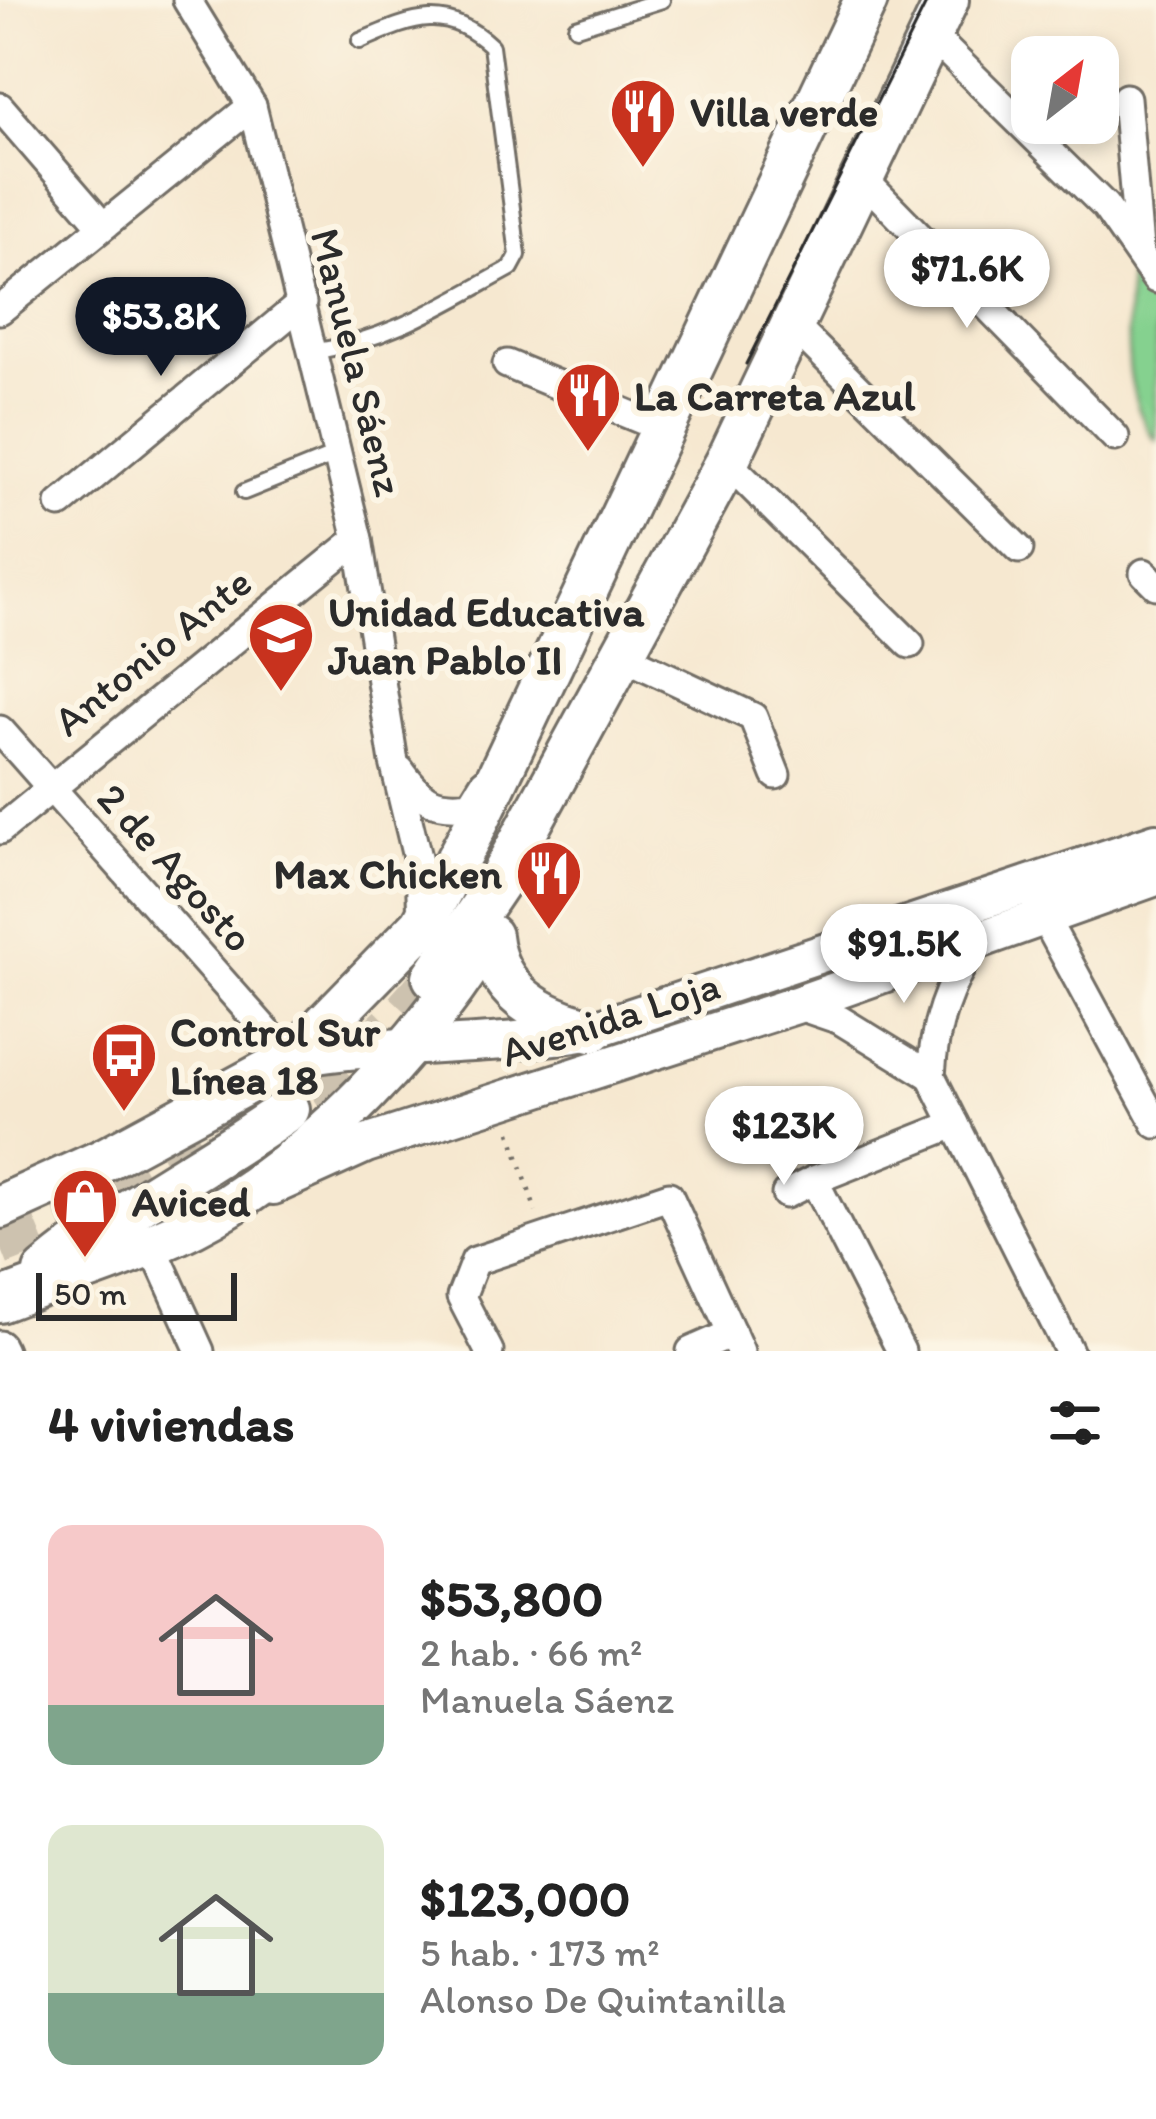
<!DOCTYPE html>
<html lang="es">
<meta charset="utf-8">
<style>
body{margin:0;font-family:Itim,sans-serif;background:#f2f2f2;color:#222;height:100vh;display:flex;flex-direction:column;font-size:45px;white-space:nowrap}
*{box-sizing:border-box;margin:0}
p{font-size:39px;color:#767676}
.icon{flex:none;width:66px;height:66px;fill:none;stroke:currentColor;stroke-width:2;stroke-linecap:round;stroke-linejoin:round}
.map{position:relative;height:1351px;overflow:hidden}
.drawer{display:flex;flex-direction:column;background:#fff;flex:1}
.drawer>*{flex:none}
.needle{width:78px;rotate:31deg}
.tools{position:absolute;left:1011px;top:36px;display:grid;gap:24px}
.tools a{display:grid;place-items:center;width:108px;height:108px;border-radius:24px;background:#fff;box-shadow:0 6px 18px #0003;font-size:60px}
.scale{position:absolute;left:36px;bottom:30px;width:201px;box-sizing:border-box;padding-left:12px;border:6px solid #2b2b2b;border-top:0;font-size:33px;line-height:42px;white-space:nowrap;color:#2b2b2b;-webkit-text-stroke:9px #fcf5e5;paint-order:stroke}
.price{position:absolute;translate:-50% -102px;padding:0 27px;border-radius:42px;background:#fff;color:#222;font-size:39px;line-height:78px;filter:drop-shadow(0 3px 6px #0008)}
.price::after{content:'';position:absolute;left:50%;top:72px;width:36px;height:27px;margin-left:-18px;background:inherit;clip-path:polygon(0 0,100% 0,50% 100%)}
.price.active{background:#111827;color:#fff}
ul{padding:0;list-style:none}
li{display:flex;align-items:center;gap:36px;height:300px;padding:0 48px}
li span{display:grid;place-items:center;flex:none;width:336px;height:240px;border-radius:24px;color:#555}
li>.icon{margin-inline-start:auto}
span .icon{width:144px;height:144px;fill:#fffc;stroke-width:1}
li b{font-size:51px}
h2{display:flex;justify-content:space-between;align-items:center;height:144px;padding:0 48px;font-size:51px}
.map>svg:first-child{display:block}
.green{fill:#85d18f;stroke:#587e5d;stroke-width:3}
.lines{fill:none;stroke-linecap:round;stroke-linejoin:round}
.primary-tunnel{stroke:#cdc2af;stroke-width:42;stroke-dasharray:42 21;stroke-linecap:butt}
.lane-casing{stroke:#726d65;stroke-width:20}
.street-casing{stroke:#726d65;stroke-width:33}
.secondary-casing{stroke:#726d65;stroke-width:42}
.primary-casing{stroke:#726d65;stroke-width:48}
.path{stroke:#726d65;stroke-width:4.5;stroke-dasharray:3 9;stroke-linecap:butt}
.lane{stroke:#fff;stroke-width:14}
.street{stroke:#fff;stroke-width:27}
.secondary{stroke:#fff;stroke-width:36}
.primary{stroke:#fff;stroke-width:42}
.tram{stroke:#2b2b2b;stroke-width:3}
.labels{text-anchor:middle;stroke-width:12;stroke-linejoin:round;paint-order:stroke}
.poi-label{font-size:42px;font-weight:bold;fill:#2b2b2b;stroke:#fcf5e5;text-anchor:start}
.street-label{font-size:42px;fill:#2b2b2b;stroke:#fcf5e5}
</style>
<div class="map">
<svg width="1156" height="1351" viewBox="0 0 1156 1351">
<rect width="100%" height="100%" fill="#fcf5e5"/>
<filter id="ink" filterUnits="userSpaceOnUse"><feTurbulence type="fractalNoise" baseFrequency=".00833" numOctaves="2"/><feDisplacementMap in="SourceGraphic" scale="24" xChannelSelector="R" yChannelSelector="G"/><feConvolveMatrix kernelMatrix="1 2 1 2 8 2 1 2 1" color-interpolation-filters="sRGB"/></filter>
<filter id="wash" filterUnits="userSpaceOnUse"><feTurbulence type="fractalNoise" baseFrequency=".004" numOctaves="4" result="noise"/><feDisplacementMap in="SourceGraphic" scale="48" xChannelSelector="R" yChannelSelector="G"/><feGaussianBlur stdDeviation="2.7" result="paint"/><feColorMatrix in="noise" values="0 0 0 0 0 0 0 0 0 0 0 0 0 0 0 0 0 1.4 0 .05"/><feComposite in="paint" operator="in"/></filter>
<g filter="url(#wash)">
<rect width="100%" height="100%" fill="#f6e8d0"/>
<path class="green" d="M1129,258L1156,310V441C1118,393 1129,318 1129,258Z"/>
</g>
<g filter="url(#ink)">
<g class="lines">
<g class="primary-tunnel">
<path d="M256,1126C322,1090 388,1036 434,977"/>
<polyline points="107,1188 272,1096"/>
<polyline points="0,1245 143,1187"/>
</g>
<defs>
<g id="lane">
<polyline points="576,27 662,0"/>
<path d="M313,352C392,339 443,305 511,268L518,255L491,46C445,3 412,19 360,41"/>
<polyline points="244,492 338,454"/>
</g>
<g id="street">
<polyline points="187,0 252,106 358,539 394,762 420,870 422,921"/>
<polyline points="933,37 1105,206 1156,279"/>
<polyline points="1126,98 1139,248"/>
<polyline points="0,107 101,224"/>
<polyline points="865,181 1115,437"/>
<polyline points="0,310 252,106"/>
<polyline points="795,327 1019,549"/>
<polyline points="507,364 664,429"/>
<polyline points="727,462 910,644"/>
<polyline points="60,504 302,303"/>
<polyline points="1144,573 1156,585"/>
<polyline points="636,662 753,717 776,775"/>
<polyline points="0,730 291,1059"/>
<path d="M400,770C421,800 434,809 471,804L484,783"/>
<polyline points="0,830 358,539"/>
<polyline points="1036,902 1156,1124"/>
<path d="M975,943C947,988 934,1024 931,1076L1069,1351"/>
<polyline points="796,1005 840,1020 931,1076"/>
<polyline points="786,1194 814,1180"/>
<polyline points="151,1243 200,1351"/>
<polyline points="0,1345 3,1351"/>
<polyline points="489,1351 461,1297 475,1261 669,1196 740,1351"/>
<polyline points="691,1351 732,1333"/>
<polyline points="901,1351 814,1180 955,1124"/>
</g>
<g id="secondary">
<path d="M291,1059C391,1041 491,1049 592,1030L1156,842"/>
<polyline points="273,1186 366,1144 796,1005 1156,877"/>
</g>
<g id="primary">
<path d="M490,936C496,993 541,1018 592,1030"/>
<polyline points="434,977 499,881 727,462 947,0"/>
<polyline points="0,1207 102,1161 291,1059 422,925 473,830 866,0"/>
<path d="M45,1272C119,1209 209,1166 288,1109"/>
<path d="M0,1301C76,1271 160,1249 229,1205C327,1143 410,1054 474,959"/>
</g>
</defs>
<use href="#lane" class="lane-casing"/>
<use href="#street" class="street-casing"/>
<use href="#secondary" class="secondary-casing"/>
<use href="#primary" class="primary-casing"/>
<polyline class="path" points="510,1132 536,1212"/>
<use href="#lane" class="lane"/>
<use href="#street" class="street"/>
<use href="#secondary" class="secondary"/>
<use href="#primary" class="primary"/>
<polyline class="tram" points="746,364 928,0"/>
</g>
</g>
<defs>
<symbol id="restaurant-pin" viewBox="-11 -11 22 30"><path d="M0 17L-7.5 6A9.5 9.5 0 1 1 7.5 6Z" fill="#c8321e" stroke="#fcf5e5"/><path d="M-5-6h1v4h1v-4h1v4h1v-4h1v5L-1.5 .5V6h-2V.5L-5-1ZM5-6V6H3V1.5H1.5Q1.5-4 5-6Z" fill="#fff"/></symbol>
<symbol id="school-pin" viewBox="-11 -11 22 30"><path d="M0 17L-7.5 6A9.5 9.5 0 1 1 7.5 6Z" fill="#c8321e" stroke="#fcf5e5"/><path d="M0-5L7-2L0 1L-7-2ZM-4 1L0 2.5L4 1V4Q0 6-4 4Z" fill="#fff"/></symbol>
<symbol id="bus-pin" viewBox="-11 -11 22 30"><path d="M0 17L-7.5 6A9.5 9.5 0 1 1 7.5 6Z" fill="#c8321e" stroke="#fcf5e5"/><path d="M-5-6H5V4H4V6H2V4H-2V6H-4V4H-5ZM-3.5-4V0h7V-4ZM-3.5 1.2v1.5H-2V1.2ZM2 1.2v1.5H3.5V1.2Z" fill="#fff"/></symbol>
<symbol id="shop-pin" viewBox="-11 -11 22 30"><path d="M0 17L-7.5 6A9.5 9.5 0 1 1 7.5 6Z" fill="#c8321e" stroke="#fcf5e5"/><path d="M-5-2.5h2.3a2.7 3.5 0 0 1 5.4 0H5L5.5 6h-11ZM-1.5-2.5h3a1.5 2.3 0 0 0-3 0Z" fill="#fff"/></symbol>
</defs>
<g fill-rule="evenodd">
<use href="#restaurant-pin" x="605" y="73" width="76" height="104"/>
<use href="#restaurant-pin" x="550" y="357" width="76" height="104"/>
<use href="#school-pin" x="243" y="597" width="76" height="104"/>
<use href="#restaurant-pin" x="511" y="835" width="76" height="104"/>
<use href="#bus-pin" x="86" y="1017" width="76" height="104"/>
<use href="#shop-pin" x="47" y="1163" width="76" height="104"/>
</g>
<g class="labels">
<g class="poi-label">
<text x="690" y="126">Villa verde</text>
<text x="634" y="410">La Carreta Azul</text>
<text x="328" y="626">Unidad Educativa<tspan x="328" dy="48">Juan Pablo II</tspan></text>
<text x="502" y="888" text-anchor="end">Max Chicken</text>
<text x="170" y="1046">Control Sur<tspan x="170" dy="48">Línea 18</tspan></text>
<text x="132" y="1216">Aviced</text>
</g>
<g class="street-label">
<text transform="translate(358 362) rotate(76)" y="15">Manuela Sáenz</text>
<text transform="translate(152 651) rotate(-39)" y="15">Antonio Ante</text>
<text transform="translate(176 867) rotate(48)" y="15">2 de Agosto</text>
<text transform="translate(610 1018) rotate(-18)" y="15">Avenida Loja</text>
</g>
</g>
</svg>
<div class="tools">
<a><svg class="needle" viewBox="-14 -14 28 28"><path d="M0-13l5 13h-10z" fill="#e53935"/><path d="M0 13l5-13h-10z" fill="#767676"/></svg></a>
</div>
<div class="scale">50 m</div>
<b class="price" style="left:967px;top:331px">$71.6K</b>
<b class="price active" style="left:161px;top:379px">$53.8K</b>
<b class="price" style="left:904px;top:1006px">$91.5K</b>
<b class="price" style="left:784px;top:1188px">$123K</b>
</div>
<section class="drawer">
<h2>4 viviendas<svg class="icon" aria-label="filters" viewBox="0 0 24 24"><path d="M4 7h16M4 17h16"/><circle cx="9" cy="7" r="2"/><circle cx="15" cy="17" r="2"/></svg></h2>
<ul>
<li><span style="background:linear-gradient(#f6c9c9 75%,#7fa58c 0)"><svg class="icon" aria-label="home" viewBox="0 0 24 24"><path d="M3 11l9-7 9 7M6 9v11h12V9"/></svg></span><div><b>$53,800</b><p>2 hab. · 66 m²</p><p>Manuela Sáenz</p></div></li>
<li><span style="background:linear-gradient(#dfe7d0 70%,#7fa58c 0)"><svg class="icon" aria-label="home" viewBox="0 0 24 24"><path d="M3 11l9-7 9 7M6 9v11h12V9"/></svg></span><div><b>$123,000</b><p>5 hab. · 173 m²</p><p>Alonso De Quintanilla</p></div></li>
</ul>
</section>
